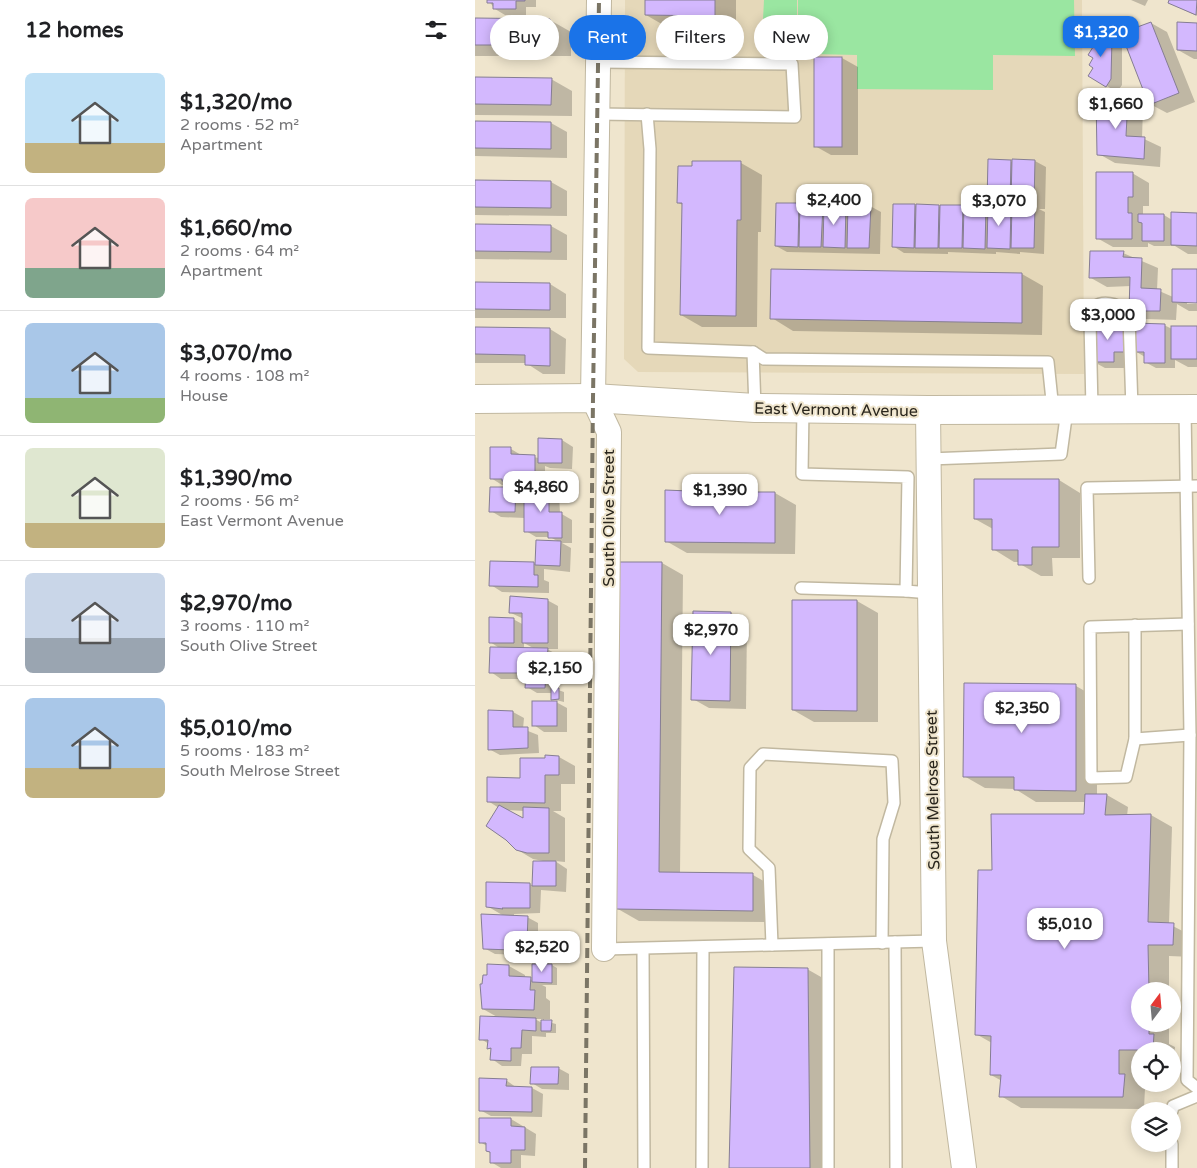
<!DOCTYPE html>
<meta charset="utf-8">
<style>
body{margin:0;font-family:"Varela Round",sans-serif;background:#f6f6f6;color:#202124;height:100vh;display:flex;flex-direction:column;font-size:19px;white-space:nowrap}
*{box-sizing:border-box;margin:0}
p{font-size:16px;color:#757577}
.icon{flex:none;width:28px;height:28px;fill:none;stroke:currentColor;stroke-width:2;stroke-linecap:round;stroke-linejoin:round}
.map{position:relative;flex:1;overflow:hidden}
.panel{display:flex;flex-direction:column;background:#fff;width:475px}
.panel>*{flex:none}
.guide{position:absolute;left:15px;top:15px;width:475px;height:45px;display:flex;gap:10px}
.needle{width:32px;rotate:16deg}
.tools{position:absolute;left:656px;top:982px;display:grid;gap:10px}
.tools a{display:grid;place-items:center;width:50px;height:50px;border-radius:50%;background:#fff;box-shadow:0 2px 12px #0003;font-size:25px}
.price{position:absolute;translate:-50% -42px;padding:0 11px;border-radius:10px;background:#fff;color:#222;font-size:16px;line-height:32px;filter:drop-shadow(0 1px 2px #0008)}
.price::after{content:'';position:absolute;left:50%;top:30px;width:15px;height:11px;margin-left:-8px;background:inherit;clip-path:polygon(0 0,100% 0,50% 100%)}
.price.selected{background:#1a73e8;color:#fff}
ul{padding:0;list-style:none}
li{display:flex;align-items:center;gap:15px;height:125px;padding:0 25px}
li+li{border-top:1px solid #e0e0e0}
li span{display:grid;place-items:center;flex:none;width:140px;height:100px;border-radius:8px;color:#555}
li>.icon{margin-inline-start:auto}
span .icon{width:60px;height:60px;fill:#fffc;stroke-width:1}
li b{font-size:21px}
h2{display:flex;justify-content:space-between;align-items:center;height:60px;padding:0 25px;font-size:21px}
.chip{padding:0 18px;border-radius:22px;background:#fff;box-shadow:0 2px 12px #0003;font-size:18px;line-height:45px}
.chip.selected{background:#1a73e8;color:#fff}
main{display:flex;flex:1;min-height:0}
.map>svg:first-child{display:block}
.built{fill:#e5d8b9}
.green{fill:#9ae6a1}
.shadow{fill:#0003;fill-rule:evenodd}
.building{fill:#d3b8fe;stroke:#857d93}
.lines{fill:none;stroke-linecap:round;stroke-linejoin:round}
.service-casing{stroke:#c1b8a0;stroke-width:14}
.minor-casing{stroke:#c1b8a0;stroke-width:26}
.tertiary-casing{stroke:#c1b8a0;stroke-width:30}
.service{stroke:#fff;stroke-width:11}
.minor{stroke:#fff;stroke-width:24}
.tertiary{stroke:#fff;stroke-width:28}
.rail{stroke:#7b7565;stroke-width:4;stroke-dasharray:10 5;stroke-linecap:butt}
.labels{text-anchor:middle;stroke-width:4;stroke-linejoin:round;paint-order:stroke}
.street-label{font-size:16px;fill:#2a261d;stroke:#efe5cd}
</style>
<main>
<section class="panel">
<h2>12 homes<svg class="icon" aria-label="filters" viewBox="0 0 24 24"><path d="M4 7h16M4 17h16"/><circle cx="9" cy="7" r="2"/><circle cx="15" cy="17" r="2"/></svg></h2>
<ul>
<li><span style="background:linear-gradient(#bfe0f5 70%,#c2b280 0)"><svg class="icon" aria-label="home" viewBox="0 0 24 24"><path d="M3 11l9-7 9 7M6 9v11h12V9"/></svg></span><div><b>$1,320/mo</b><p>2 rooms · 52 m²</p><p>Apartment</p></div></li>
<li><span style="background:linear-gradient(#f6c9c9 70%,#7fa58c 0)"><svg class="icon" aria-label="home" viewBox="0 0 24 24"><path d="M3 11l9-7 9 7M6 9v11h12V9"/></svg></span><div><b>$1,660/mo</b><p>2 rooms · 64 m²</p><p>Apartment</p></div></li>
<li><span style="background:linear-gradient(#a9c7e8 75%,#8fb573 0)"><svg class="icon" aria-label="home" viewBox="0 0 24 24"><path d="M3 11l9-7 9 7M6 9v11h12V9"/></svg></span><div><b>$3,070/mo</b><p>4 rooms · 108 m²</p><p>House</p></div></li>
<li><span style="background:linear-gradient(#dfe7d0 75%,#c2b280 0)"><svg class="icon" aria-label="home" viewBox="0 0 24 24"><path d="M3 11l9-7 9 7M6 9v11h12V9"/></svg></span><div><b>$1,390/mo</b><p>2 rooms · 56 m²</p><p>East Vermont Avenue</p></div></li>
<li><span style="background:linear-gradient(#c9d6e8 65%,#9aa5b1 0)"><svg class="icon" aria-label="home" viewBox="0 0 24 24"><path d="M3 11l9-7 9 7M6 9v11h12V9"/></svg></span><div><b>$2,970/mo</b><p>3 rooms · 110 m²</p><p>South Olive Street</p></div></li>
<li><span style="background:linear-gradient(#a9c7e8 70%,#c2b280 0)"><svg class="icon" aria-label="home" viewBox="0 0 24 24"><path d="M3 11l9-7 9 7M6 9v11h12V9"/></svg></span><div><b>$5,010/mo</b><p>5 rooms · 183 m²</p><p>South Melrose Street</p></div></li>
</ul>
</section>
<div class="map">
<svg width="722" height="1168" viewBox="0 0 722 1168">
<rect width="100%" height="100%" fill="#efe5cd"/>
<polygon class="built" points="150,0 607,0 609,374 163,372 149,359"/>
<g class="green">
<polygon points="289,0 322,0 322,19 288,19"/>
<polygon points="323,0 599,0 600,56 518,55 518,90 382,89 382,55 337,54 336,20 323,19"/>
</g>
<g class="shadow">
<polygon points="13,0 61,0 61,7 51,7 51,15 30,15 20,9"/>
<polygon points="171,0 261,0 261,28 192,27 171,15"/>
<polygon points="656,0 673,0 670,6"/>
<polygon points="696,0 722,0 722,16 694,3"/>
<polygon points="0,20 75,20 96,32 96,56 0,56"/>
<polygon points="676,23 692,32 720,102 692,113 675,104"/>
<polygon points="722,24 722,59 719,59 703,50"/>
<polygon points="623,31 647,45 647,85 642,92 615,76 620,67 620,46"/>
<polygon points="340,58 367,58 383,67 383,155 356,155 340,146"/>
<polygon points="0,78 76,79 97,91 97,116 0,115"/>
<polygon points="652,99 668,108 667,138 686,147 685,167 640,163 624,154"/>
<polygon points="0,122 76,123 92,132 92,158 0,156"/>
<polygon points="535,161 538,163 560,161 571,167 570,209 564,209 570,212 569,254 545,252 545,254 521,252 521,254 473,252 473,254 429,253 418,246 419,205 514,209 521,206 513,202"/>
<polygon points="266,163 287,175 286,232 283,232 282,327 227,327 206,315 208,205 203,203"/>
<polygon points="657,173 674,183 674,206 668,206 668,215 689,215 697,220 722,214 722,254 713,254 700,246 679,246 673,243 673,247 638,247 622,238"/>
<polygon points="0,181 76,182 92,191 92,216 0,215"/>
<polygon points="323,205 395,206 406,212 405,254 312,252 301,246"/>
<polygon points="0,225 76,226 92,235 92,260 0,259"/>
<polygon points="648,253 683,268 682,290 698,297 722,271 722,301 712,301 712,304 722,304 722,311 714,311 702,304 701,320 671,319 655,310 656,286 632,287 616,278"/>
<polygon points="297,270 547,274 568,286 567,335 318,331 297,318"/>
<polygon points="0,283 75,284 91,294 91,318 0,318"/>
<polygon points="619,324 689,325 697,329 722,327 722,367 713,367 700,360 700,368 681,368 670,362 670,357 660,351 660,357 650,357 650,368 630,368 619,362"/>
<polygon points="0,329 75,329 91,339 90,374 68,374 51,363 0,363"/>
<polygon points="87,440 98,447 97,469 75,468 70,466 70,485 47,484 47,487 39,487 27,485 16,478 36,449 46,455 64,458"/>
<polygon points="584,480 605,493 605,558 577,558 578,576 566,576 545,564 545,562 539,562 518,549 518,529 500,519"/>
<polygon points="40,488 50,494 74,489 84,495 85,513 97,520 97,543 87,543 96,548 95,572 69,569 69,580 74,582 74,593 27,592 16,585 59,563 62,565 84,542 75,537 61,537 51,531 50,518 26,517 16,511"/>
<polygon points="273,488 281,493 300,493 321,505 320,554 212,553 191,541 216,492"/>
<polygon points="187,563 208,575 205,874 278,875 299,887 298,922 164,921 143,909"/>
<path d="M72,600L83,606V649H72L83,655V678L80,679V689L89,692V702L77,699V693H62L52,687V679H26L16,672L26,649L15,642L38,619L49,625V619L36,613ZM49,643L60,649H49Z"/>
<polygon points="382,601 403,613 403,722 339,722 318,710"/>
<polygon points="219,612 256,613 272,623 271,709 234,708 218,699"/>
<polygon points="490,685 601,686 622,698 622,795 632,795 653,807 652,816 676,815 697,827 694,924 719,937 718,957 694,956 694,991 665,991 665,1024 694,1024 694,1044 700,1047 699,1062 698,1051 665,1051 664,1084 670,1088 669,1109 546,1108 526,1096 527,1081 516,1075 517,1043 501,1034 518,871 611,815 611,802 561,802 540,789 510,788 489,776"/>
<polygon points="81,702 92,708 92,732 69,732 59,725"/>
<polygon points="38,712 49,718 48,729 63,735 64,753 25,755 14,749"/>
<path d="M84,757L100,766V784H86V811H78L90,818V862L80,861L92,869L91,892L66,890L65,913L39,914V916L52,917L63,923V943H78L83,946V963H73L82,968V985H67L71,987V998L75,1001V1019H69V1021L81,1024V1033H71V1037L57,1036V1054H47L46,1066H27L17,1059V1050L14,1048V1044L6,1039L24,1018L8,1009L34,966L50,975V978L58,980L67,965L58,960V947H48V955L20,954L9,948L29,916L12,906L55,884L58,886L68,861L58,859L41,849L24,808L13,801L72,760ZM31,810L49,811V820ZM60,1019H68L67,1023Z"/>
<polygon points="332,969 353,981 356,1168 255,1168"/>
<polygon points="83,1068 94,1074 94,1090 67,1089 57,1083"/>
<polygon points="31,1080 42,1088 57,1088 68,1094 67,1117 16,1116 5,1110"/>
<polygon points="36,1119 61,1134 60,1156 46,1155 46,1168 26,1168 16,1162 16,1153 12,1151 12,1146 5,1142"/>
</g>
<g class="building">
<polygon points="12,0 50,0 50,1 41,1 41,9 18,9 18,3 12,3"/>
<polygon points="170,0 240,0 240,16 170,15"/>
<polygon points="694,0 722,0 721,15 693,3"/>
<polygon points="0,18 75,19 75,45 0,45"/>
<polygon points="676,22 704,93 674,105 646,33"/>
<polygon points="702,22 722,23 722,51 702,50"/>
<polygon points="622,29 637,38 636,79 631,87 613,76 618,68 614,65 618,58 613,55 618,47 613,44"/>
<rect x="339" y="57" width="28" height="90"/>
<polygon points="0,77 77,78 76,105 0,104"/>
<polygon points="621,97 653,98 651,136 670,137 669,159 622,155"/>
<polygon points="0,121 76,122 76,149 0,148"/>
<polygon points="513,159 536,160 535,203 512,202"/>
<polygon points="537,159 560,160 559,203 536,203"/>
<polygon points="217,161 266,161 266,220 262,220 261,316 205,315 207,203 202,203 203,166 217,166"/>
<polygon points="621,172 658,172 658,197 653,197 653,213 657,213 657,239 621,239"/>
<polygon points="0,180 76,181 76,208 0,207"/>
<polygon points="301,203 324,203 323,247 300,246"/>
<polygon points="325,203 348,204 346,247 324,247"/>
<polygon points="349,204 371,205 370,248 348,247"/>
<polygon points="373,204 396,205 394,248 372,248"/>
<polygon points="418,204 440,204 439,248 417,247"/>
<polygon points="441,204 464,205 463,248 440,248"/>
<polygon points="465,205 488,205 487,248 464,248"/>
<polygon points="489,205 511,206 510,249 488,248"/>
<polygon points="513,205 536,205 535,249 512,248"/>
<polygon points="537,205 560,205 559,248 536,248"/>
<polygon points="696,212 722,213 722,246 696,245"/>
<polygon points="663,214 689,214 689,241 667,241 667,223 663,222"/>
<polygon points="0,224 76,225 76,252 0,251"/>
<polygon points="615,251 649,251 648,257 667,258 666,288 686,289 685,311 654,311 655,277 614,278"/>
<polygon points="296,269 547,273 547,323 295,319"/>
<polygon points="697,269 722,269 722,303 697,302"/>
<polygon points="0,282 75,283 75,310 0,309"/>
<polygon points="638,322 650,323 649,352 639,352 639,362 618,362 618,323"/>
<polygon points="659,323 690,324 690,363 669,363 669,352 659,352"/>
<rect x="696" y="326" width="26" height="33"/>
<polygon points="0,327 75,328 75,366 50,365 50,355 0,354"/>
<polygon points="63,438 87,439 87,463 63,463"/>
<polygon points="15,447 36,447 36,454 60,455 60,479 36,479 36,481 27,481 27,479 15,479"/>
<polygon points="499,479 584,479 584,547 557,547 557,565 543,565 543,550 517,550 517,519 499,519"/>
<polygon points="215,486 274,487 274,492 300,492 300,543 190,542 190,490 214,491"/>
<polygon points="15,487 41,487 40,512 14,512"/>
<polygon points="49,487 74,488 74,512 87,512 87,538 73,538 73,532 49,532"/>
<polygon points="61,540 86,541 85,566 60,565"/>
<polygon points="15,561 59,562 59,575 63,575 63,587 14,586"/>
<polygon points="144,562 187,562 184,872 278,873 278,911 141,909"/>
<polygon points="35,596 73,599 73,643 47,643 47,613 34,613"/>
<polygon points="317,600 382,600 382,711 317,710"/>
<polygon points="218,611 256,612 255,701 216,700"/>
<polygon points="14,617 39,618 39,643 14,643"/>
<polygon points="15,647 73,648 70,688 50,688 51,673 14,673"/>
<polygon points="489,683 601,684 601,791 539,790 539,777 488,777"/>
<polygon points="76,688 84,688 84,699 76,700"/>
<rect x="57" y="701" width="25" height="25"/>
<polygon points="13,710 38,711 38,727 53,727 53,748 13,750"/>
<polygon points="70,755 84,756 84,775 70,775 70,803 12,802 12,777 45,778 45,758 70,758"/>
<polygon points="610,794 632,794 630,815 676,814 673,922 699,923 698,945 673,945 674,991 665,991 665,1024 674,1024 674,1034 679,1034 678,1050 644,1050 644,1074 650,1074 648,1097 524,1097 526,1075 515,1075 516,1036 500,1035 503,870 517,870 516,814 609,814"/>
<polygon points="24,805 48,818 48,807 74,808 74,853 52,853 41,850 31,840 11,826"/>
<polygon points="58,861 81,861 81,886 57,886"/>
<polygon points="11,882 55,883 55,908 27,908 28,909 11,907"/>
<polygon points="6,914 53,916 52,942 38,941 38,950 8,949"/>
<polygon points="56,941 79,941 78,961 56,961"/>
<polygon points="12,964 34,965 34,976 56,977 55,990 60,990 59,1010 7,1009 5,984 7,984 8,975 12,975"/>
<polygon points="57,964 77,964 77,983 57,982"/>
<polygon points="259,967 333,968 335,1168 254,1168"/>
<polygon points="5,1016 61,1018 61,1031 47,1030 46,1048 36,1048 36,1061 15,1060 16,1048 12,1049 13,1040 4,1040"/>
<polygon points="66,1020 77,1020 76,1031 66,1031"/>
<polygon points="56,1067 84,1067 83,1084 55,1084"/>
<polygon points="4,1078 32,1079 31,1086 57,1087 57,1112 4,1111"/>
<polygon points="4,1118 36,1118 36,1126 50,1127 50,1150 36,1150 36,1163 15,1163 15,1152 11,1151 11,1143 4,1143"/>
</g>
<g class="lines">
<defs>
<g id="service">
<polyline points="123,114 320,117 317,64 124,62"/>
<polyline points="172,114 175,149 173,348 278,352 289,359 573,362 578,410"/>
<polyline points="278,352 280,408"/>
<polyline points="328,408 327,474 433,477 431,591 455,593"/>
<path d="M617,409L615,321L619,307C630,299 649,305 654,317L657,409"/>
<polyline points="710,409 715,735 712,1080 722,1088"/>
<polyline points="454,459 586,454 592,410"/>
<polyline points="614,578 612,488 722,486"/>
<polyline points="326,588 431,591"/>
<polyline points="660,625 660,739 651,777 616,778 615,627 713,624"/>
<polyline points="660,739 715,735"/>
<polyline points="420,942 421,1168"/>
<polyline points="297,945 294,868 274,849 275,768 288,754 417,761 419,803 408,839 407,943"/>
<polyline points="129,949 459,941"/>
<polyline points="168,949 169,1168"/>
<polyline points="697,1111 698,1106 722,1096"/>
<polyline points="227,1168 228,947"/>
<polyline points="353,1168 353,944"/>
<polyline points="697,1168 697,1144"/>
</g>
<g id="minor">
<polyline points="124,0 118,398 134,432 129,949"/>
<polyline points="453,410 459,941 489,1168"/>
</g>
<polyline id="tertiary" points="0,399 118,398 280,408 453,410 722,409"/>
</defs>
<use href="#service" class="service-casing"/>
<use href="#minor" class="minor-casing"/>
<use href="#tertiary" class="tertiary-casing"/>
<use href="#service" class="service"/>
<use href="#minor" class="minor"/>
<use href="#tertiary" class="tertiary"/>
<polyline class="rail" points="110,1168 118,398 124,0"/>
</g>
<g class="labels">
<g class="street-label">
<text transform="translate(361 409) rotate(1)" y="6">East Vermont Avenue</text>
<text transform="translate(133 518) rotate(-90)" y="6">South Olive Street</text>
<text transform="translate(457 790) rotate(-91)" y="6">South Melrose Street</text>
</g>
</g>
</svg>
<div class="tools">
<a><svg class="needle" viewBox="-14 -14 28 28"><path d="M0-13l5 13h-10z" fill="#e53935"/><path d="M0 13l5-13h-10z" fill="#757577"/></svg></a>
<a><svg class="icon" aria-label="locate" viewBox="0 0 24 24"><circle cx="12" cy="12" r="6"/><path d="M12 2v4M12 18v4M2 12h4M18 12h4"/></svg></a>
<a><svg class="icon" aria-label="layers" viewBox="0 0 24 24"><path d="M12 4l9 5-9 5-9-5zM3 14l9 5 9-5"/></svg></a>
</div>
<b class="price selected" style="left:626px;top:58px">$1,320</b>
<b class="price" style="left:641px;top:130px">$1,660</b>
<b class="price" style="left:359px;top:226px">$2,400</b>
<b class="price" style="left:524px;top:227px">$3,070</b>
<b class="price" style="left:633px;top:341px">$3,000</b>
<b class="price" style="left:66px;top:513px">$4,860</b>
<b class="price" style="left:245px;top:516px">$1,390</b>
<b class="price" style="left:236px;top:656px">$2,970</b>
<b class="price" style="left:80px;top:694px">$2,150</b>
<b class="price" style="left:547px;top:734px">$2,350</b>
<b class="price" style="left:590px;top:950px">$5,010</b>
<b class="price" style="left:67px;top:973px">$2,520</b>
<div class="guide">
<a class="chip">Buy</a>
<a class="chip selected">Rent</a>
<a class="chip">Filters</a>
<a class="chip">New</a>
</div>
</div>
</main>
